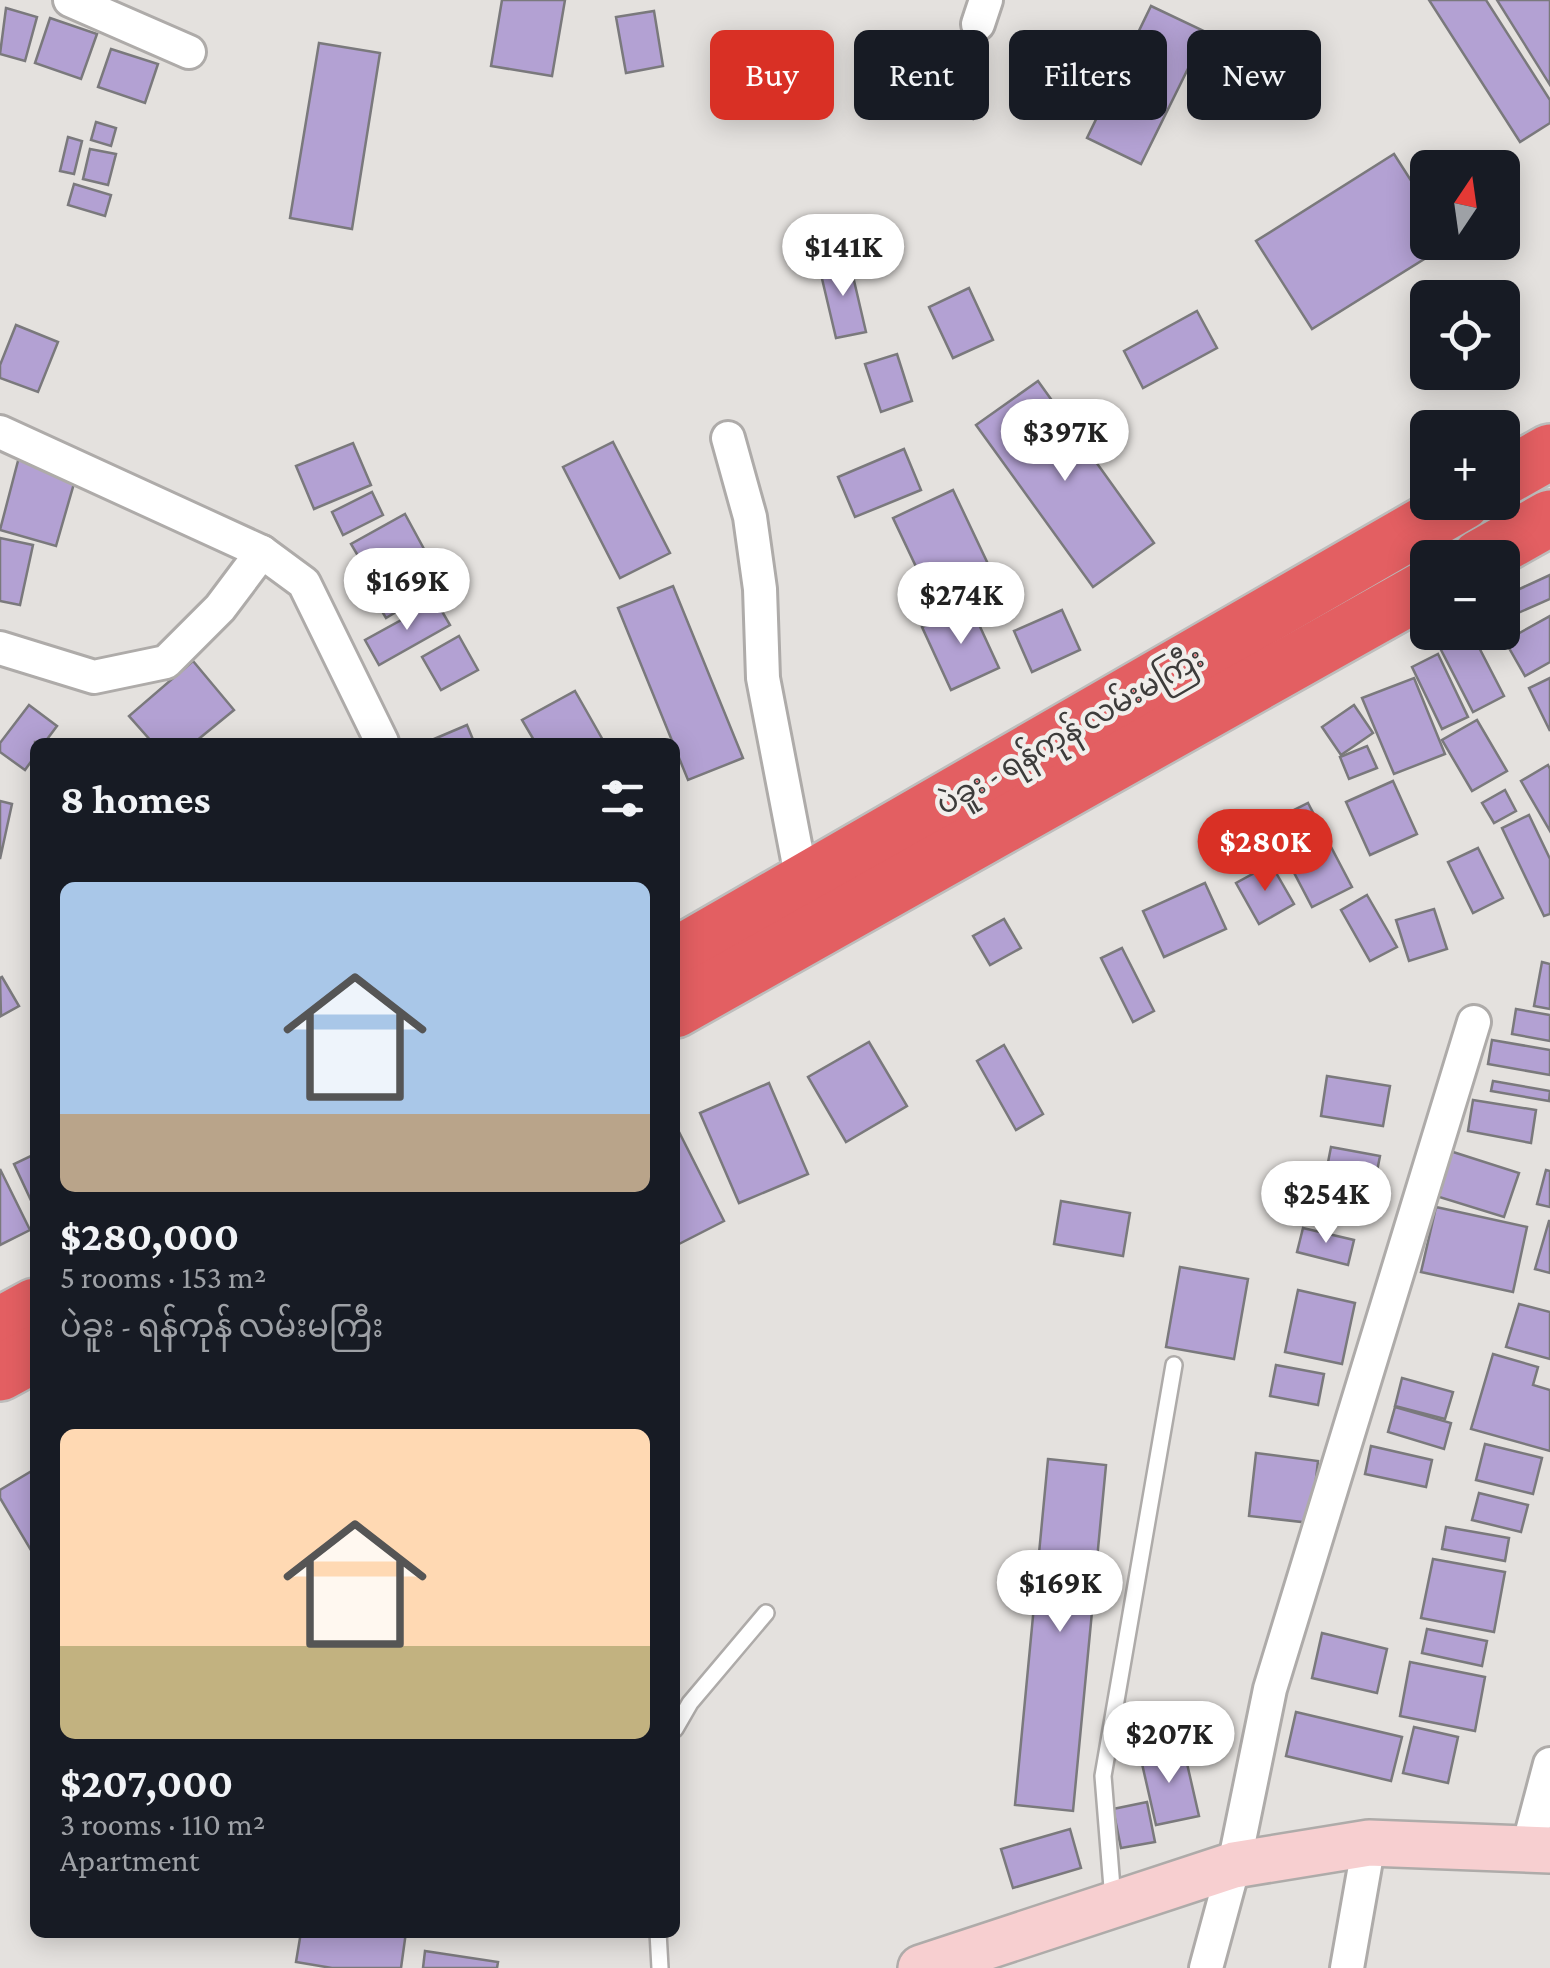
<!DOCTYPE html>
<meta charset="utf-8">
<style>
body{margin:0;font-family:"Crimson Pro","Noto Sans Myanmar",serif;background:#20242c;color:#f1f3f6;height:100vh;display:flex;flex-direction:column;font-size:38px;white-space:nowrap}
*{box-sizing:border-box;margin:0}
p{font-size:32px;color:#9ea1a6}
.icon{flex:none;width:55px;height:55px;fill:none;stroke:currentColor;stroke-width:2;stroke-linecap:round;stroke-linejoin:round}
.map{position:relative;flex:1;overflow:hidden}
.side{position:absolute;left:30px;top:738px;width:650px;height:1200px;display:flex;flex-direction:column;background:#171b24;border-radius:15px;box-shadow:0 5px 25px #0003}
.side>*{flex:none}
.banner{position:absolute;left:710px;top:30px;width:690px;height:90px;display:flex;gap:20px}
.needle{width:65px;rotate:13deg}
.buttons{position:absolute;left:1410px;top:150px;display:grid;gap:20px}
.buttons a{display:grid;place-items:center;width:110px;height:110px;border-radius:15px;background:#171b24;box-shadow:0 5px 25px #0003;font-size:50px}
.price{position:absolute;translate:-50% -85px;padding:0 22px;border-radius:35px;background:#fff;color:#222;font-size:32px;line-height:65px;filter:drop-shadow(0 2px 5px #0008)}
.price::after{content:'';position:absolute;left:50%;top:60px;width:30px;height:22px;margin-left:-15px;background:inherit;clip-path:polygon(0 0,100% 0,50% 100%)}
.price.selected{background:#d93025;color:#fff}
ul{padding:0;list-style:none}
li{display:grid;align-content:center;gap:20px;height:530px;padding:0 30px}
li span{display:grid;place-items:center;height:310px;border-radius:15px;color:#555}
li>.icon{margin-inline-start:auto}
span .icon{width:180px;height:180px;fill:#fffc;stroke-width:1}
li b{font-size:42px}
h2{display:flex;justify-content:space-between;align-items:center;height:120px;padding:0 30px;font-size:42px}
.pill{padding:0 35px;border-radius:15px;background:#171b24;box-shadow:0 5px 25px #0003;font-size:35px;line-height:90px}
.pill.selected{background:#d93025;color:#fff}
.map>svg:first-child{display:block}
.building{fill:#b3a1d3;stroke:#7a797c;stroke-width:2.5}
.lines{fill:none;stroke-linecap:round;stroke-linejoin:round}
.lane-casing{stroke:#aeaba9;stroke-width:20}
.street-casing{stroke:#aeaba9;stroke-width:38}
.secondary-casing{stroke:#aeaba9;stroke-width:50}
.highway-casing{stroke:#bdbdbc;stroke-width:60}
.lane{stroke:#fff;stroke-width:15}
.street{stroke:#fff;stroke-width:32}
.secondary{stroke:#f7cfd0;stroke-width:45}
.highway{stroke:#e35f62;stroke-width:55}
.labels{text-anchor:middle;stroke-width:9;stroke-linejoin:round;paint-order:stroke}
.street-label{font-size:30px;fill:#3d3c3b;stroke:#f1eeeb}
</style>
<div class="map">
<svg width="1550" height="1968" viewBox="0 0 1550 1968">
<rect width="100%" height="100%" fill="#e4e1de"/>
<g class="building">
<polygon points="502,0 565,0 552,76 491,66"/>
<polygon points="1429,0 1486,0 1550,100 1550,123 1520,142"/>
<polygon points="1497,0 1550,0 1550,85"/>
<polygon points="1151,6 1206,32 1141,164 1087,138"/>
<polygon points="6,8 37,17 25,61 0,54"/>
<polygon points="654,11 663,66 626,73 616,17"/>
<polygon points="50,18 97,34 81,79 35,63"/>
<polygon points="319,43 380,53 352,229 290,218"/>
<polygon points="933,43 987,56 973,119 918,106"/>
<polygon points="111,49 158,64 145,103 98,87"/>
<polygon points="96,122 116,128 111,146 91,140"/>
<polygon points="68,137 82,141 74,174 60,171"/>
<polygon points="90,149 116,154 108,185 83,179"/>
<polygon points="1394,154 1428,207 1428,242 1450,243 1312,329 1256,241"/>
<polygon points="74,184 111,195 105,216 68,205"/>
<polygon points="849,259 866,332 836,338 819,266"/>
<polygon points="969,288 993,340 953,358 929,307"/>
<polygon points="1197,311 1217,348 1143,388 1124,351"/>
<polygon points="16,325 58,342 38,392 0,378 0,365"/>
<polygon points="897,354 912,401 881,412 865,364"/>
<polygon points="1038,381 1154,543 1093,587 976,425"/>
<polygon points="613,442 670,553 620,578 563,467"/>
<polygon points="353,443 371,485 314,509 296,466"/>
<polygon points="904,449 921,490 855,517 838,477"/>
<polygon points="19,457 77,473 56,546 0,530"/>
<polygon points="953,490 988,564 928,592 893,518"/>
<polygon points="372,492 383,515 343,535 332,512"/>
<polygon points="405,514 424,549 371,578 351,544"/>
<polygon points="0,538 33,545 20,605 0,601"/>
<polygon points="415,563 432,590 386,618 370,591"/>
<polygon points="1550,575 1550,599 1502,620 1502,597"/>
<polygon points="673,586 743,758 688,780 618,608"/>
<polygon points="436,601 450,625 379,665 365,640"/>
<polygon points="970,605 999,668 951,690 922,627"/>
<polygon points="1062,610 1080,650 1032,672 1014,631"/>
<polygon points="1550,616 1550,662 1525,676 1505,641"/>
<polygon points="1462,632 1471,632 1504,696 1473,712 1438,644"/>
<polygon points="459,636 478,670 441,690 422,657"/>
<polygon points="1438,654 1468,717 1442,729 1412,667"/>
<polygon points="193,661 234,710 195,742 152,742 129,716"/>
<polygon points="1414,678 1445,754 1394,774 1362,698"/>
<polygon points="1550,678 1550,731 1529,688"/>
<polygon points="575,691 604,742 535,742 522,720"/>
<polygon points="29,705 57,726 45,742 35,742 35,756 25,770 0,752 0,743"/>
<polygon points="1354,705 1373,733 1341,755 1322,727"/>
<polygon points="1477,720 1507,771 1472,791 1442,740"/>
<polygon points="467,725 474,742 427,742"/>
<polygon points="1367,746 1377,768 1349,779 1340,757"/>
<polygon points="1548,765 1550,769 1550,831 1521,781"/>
<polygon points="1393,781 1417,834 1370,855 1346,802"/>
<polygon points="1505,790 1516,811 1494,823 1482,803"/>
<polygon points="0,801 12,804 0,859"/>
<polygon points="1308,803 1352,887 1312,907 1268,823"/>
<polygon points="1529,815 1550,859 1550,914 1544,916 1502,828"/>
<polygon points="1478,848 1503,898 1473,913 1448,862"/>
<polygon points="1271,864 1294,904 1259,924 1236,883"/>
<polygon points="1205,883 1226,929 1164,957 1143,911"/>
<polygon points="1367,895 1397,947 1370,961 1341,910"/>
<polygon points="1434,909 1447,949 1409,961 1396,920"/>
<polygon points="1004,919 1021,948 990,965 973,936"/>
<polygon points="1122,948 1154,1011 1133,1022 1101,958"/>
<polygon points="1542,962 1550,964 1550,1009 1534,1006"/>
<polygon points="2,977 19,1006 1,1016 0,978"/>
<polygon points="1516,1009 1550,1015 1550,1041 1512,1034"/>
<polygon points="1492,1040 1550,1050 1550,1075 1488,1064"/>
<polygon points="869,1042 907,1106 846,1142 808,1077"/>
<polygon points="1004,1045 1043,1114 1016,1130 977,1061"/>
<polygon points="1327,1076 1390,1086 1383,1126 1321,1116"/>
<polygon points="1493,1081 1550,1091 1549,1101 1491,1091"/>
<polygon points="769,1083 808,1174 739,1203 700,1113"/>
<polygon points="1473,1100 1536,1110 1531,1143 1468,1131"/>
<polygon points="675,1124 724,1221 675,1246"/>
<polygon points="1331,1147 1380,1156 1373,1192 1324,1183"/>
<polygon points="1450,1151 1519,1173 1504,1217 1436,1196"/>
<polygon points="35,1154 35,1209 14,1164"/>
<polygon points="0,1169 30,1230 0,1245"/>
<polygon points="1546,1170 1550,1171 1550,1207 1537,1204"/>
<polygon points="1305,1186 1343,1196 1337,1218 1299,1208"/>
<polygon points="1061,1201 1130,1213 1123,1256 1054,1244"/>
<polygon points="1436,1207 1527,1227 1513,1292 1421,1272"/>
<polygon points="1549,1221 1550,1221 1550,1273 1535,1269"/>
<polygon points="1303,1228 1354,1240 1348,1265 1297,1252"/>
<polygon points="1180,1267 1248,1279 1234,1359 1166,1347"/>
<polygon points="1298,1290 1355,1303 1342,1364 1285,1352"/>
<polygon points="1519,1304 1550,1312 1550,1359 1506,1347"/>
<polygon points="1493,1354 1538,1367 1533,1385 1550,1390 1550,1451 1471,1429"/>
<polygon points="1276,1365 1324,1374 1318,1405 1270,1396"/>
<polygon points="1402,1378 1453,1392 1445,1419 1395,1406"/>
<polygon points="1395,1407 1451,1423 1444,1449 1388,1432"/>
<polygon points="1485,1444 1542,1458 1533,1494 1476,1480"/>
<polygon points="1371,1446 1432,1460 1426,1487 1365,1474"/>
<polygon points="1256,1453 1318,1461 1311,1523 1249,1516"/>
<polygon points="1048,1459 1106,1465 1073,1811 1015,1805"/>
<polygon points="35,1469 35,1557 0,1498 0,1490"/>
<polygon points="1479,1493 1528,1505 1521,1532 1472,1520"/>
<polygon points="1446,1527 1509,1538 1505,1561 1442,1549"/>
<polygon points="1433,1559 1505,1572 1494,1632 1421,1618"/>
<polygon points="1427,1629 1487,1641 1482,1666 1422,1653"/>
<polygon points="1322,1633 1387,1649 1377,1693 1312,1678"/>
<polygon points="1410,1662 1485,1677 1475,1731 1400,1716"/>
<polygon points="1296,1712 1402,1737 1391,1781 1286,1756"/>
<polygon points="1414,1727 1458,1737 1448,1783 1403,1773"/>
<polygon points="1183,1746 1199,1816 1156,1825 1140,1755"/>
<polygon points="1147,1802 1155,1842 1121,1848 1113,1809"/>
<polygon points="1070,1829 1081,1868 1013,1888 1001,1849"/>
<polygon points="301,1932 406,1932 401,1968 332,1968 296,1962"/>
<polygon points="425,1951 498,1962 497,1968 423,1968"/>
</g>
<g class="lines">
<defs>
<g id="lane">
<polyline points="675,1729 690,1703 766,1613"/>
<polyline points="1113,1900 1103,1776 1174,1365"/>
<polyline points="658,1932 660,1968"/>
</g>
<g id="street">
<polyline points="70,0 189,52"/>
<polyline points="978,24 986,0"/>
<polyline points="0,432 262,552 304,583 382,742"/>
<polyline points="728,438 750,517 760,589 763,678 803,886"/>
<polyline points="0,648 94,677 166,662 220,608 262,552"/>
<polyline points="1528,1847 1550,1764"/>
<polyline points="1206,1968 1234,1865 1270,1689 1474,1022"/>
<polyline points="1347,1968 1369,1843"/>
</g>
<polyline id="secondary" points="921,1968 1234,1865 1369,1843 1550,1850"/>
<g id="highway">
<polyline points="1502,479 1550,452"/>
<polyline points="1479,558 1550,518"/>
<polyline points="675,956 1463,502"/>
<polyline points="675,1010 1428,587"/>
<polyline points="0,1325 35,1306"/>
<polyline points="0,1373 35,1354"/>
</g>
</defs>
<use href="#lane" class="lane-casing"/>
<use href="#street" class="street-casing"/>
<use href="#secondary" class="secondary-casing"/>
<use href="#highway" class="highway-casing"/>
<use href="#lane" class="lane"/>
<use href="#street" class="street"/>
<use href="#secondary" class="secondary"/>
<use href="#highway" class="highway"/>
</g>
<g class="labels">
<g class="street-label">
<text transform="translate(1070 731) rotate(-30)" y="10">ပဲခူး - ရန်ကုန် လမ်းမကြီး</text>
</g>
</g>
</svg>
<div class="buttons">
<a><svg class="needle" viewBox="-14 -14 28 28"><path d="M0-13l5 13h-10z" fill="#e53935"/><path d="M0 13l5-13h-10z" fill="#9ea1a6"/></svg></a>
<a><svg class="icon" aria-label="locate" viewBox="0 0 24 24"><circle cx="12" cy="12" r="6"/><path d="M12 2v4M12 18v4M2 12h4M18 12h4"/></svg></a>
<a>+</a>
<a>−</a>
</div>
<b class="price" style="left:843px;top:299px">$141K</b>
<b class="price" style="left:1065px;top:484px">$397K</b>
<b class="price" style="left:407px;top:633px">$169K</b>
<b class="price" style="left:961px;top:647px">$274K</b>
<b class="price selected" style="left:1265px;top:894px">$280K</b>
<b class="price" style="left:1326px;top:1246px">$254K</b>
<b class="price" style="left:1060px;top:1635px">$169K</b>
<b class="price" style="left:1169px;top:1786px">$207K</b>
<div class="banner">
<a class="pill selected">Buy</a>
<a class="pill">Rent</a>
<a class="pill">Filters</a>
<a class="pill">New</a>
</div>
<section class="side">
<h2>8 homes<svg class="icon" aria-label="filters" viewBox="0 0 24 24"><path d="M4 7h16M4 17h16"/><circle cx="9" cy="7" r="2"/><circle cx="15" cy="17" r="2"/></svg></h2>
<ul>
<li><span style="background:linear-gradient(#a9c7e8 75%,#b9a48a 0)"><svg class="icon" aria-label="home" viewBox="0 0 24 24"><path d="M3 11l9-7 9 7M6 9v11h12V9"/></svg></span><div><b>$280,000</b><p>5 rooms · 153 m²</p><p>ပဲခူး - ရန်ကုန် လမ်းမကြီး</p></div></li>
<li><span style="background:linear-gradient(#ffd9b3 70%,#c2b280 0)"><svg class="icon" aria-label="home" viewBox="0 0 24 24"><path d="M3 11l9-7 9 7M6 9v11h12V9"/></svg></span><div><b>$207,000</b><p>3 rooms · 110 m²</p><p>Apartment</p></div></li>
</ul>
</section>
</div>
